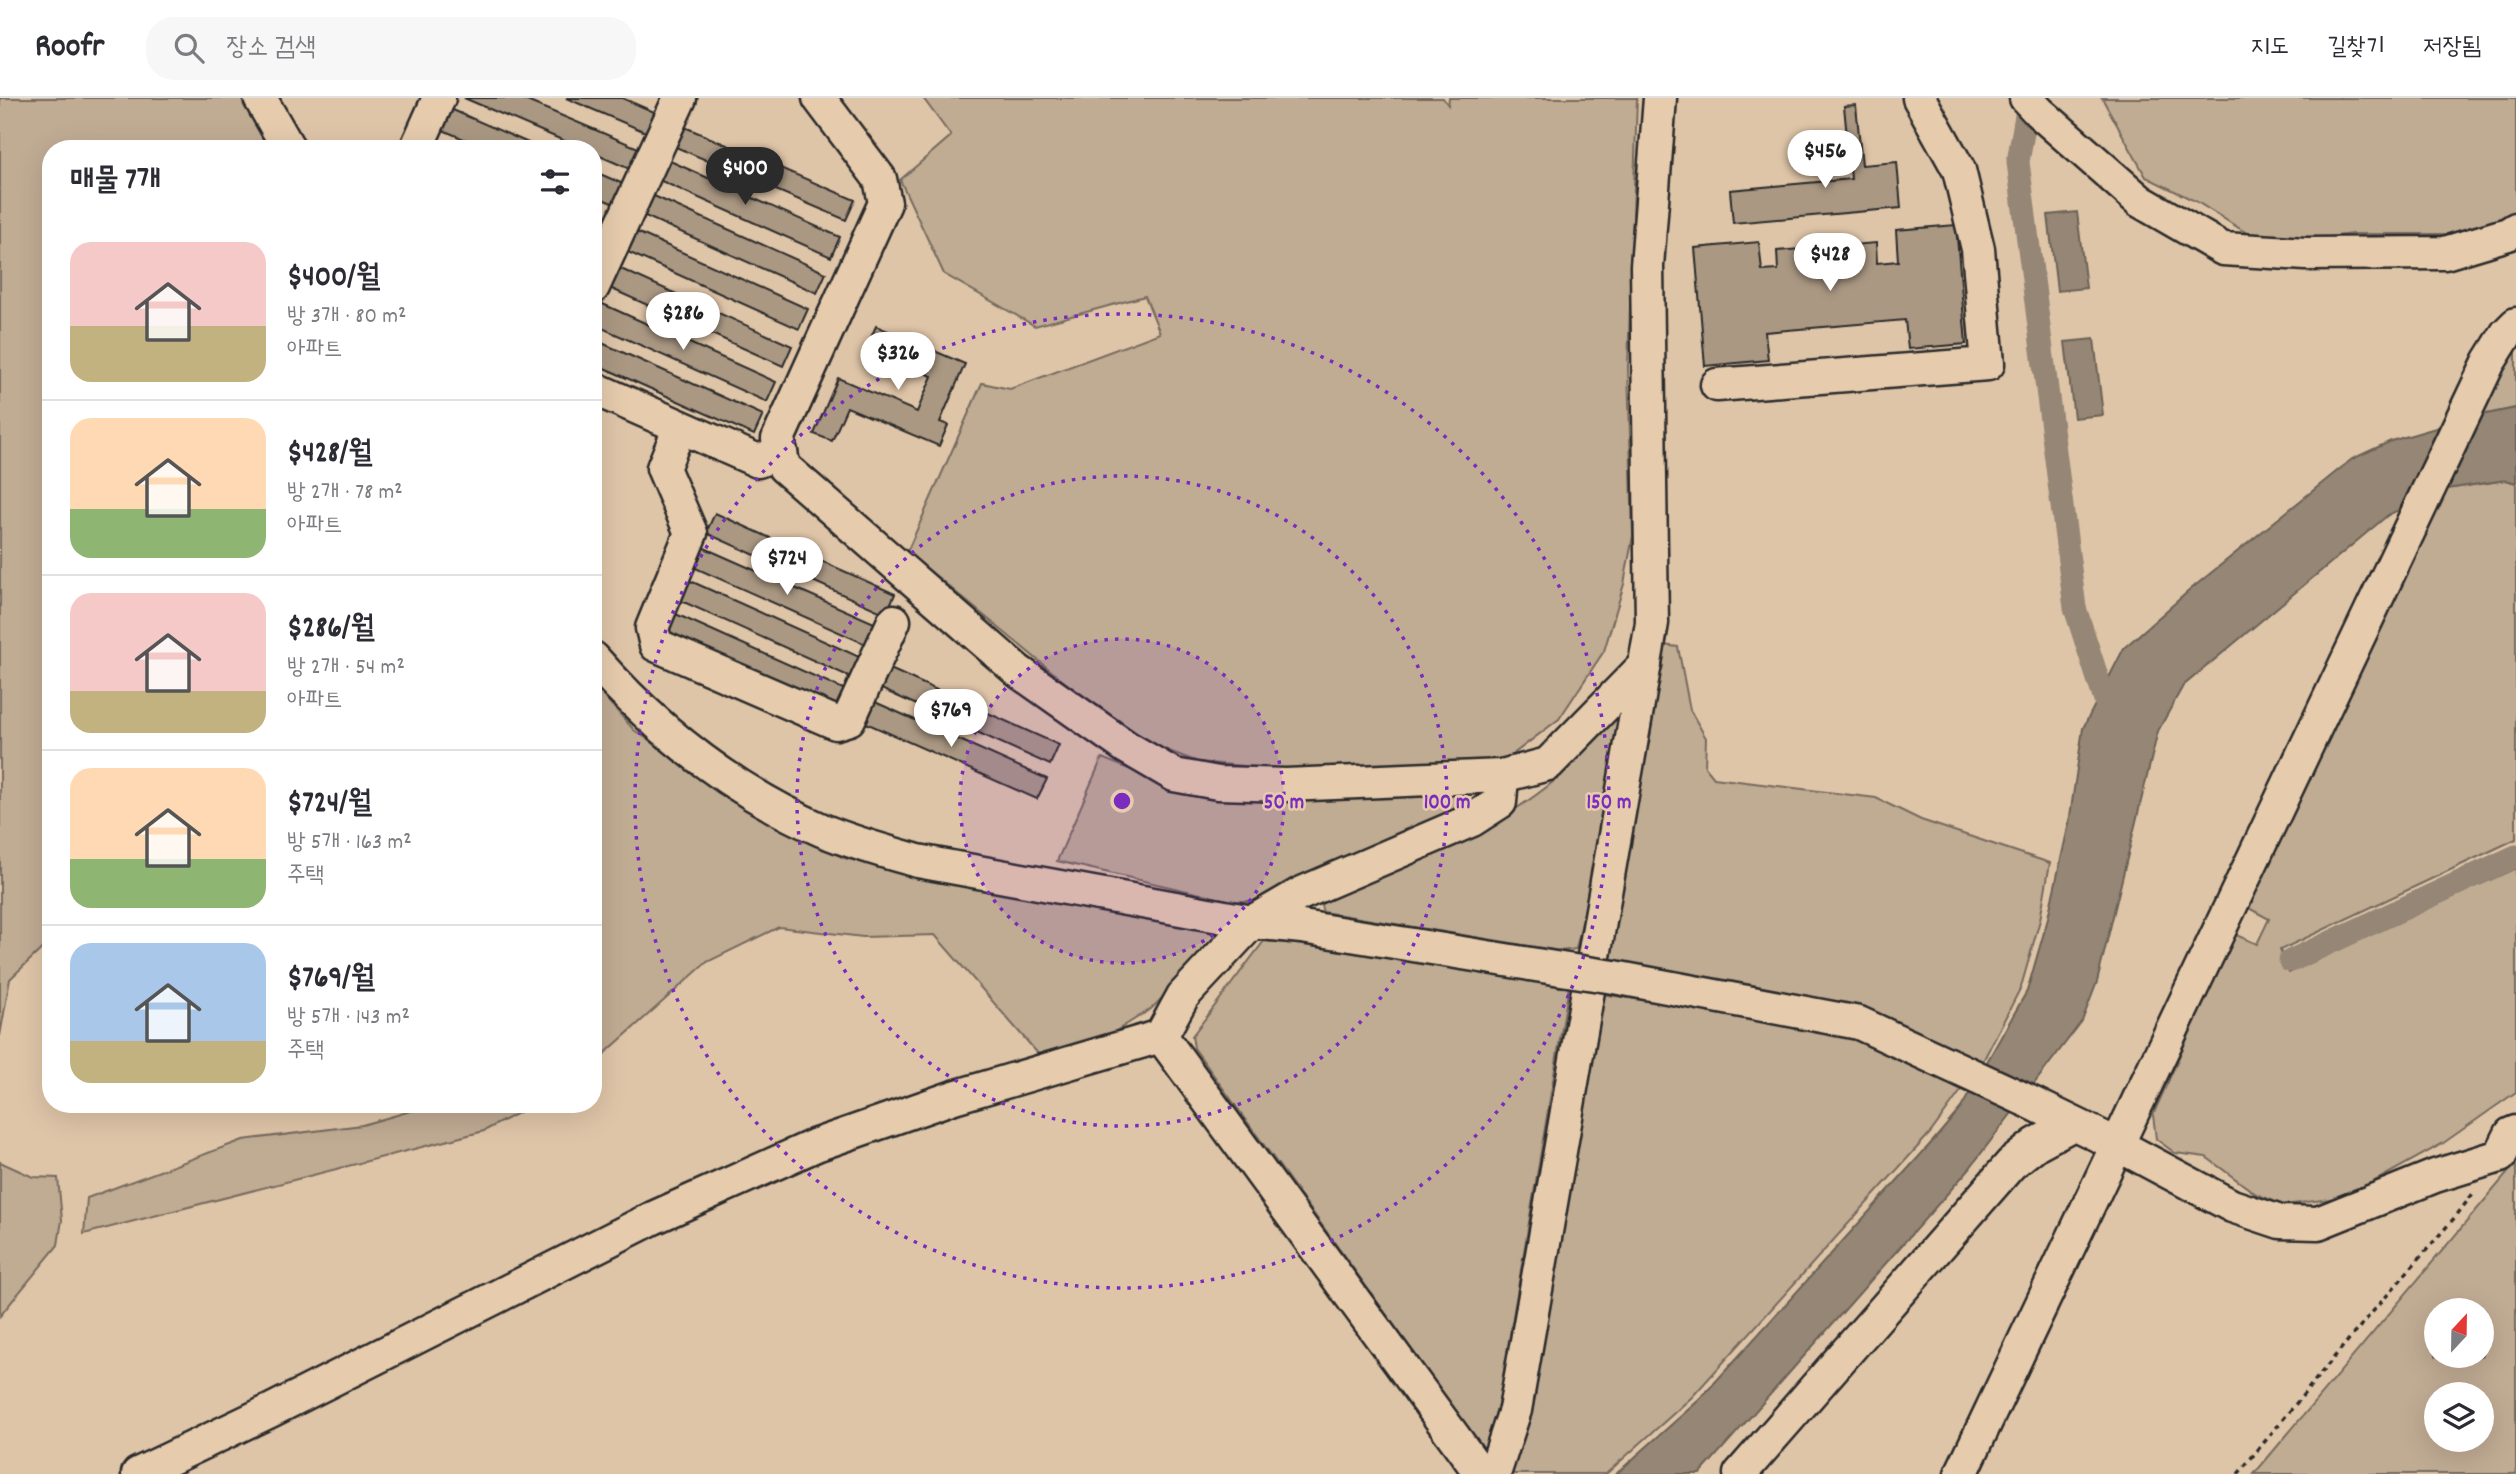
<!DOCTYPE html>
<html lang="ko">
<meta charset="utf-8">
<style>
body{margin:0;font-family:Dekko,"Poor Story",sans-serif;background:#f7f7f7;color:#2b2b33;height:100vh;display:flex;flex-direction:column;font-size:26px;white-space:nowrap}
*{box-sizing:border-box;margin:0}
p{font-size:23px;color:#7c7c81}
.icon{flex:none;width:38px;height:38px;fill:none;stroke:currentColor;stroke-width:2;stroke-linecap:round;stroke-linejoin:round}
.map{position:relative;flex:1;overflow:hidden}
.side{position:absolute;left:42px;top:42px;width:560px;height:973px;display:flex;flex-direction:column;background:#fff;border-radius:28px;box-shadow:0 7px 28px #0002}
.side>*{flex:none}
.needle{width:46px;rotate:22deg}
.fabs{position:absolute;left:2424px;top:1200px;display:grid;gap:14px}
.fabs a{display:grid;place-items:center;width:70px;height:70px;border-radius:50%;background:#fff;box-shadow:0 7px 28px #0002;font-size:35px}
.price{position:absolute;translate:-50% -60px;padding:0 16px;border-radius:24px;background:#fff;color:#222;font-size:23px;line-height:46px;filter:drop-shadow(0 2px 4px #0008)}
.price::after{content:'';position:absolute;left:50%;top:42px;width:21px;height:16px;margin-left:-10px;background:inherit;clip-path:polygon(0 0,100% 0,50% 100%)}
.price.on{background:#2b2b2b;color:#fff}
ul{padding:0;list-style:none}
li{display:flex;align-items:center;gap:21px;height:175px;padding:0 28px}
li+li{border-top:2px solid #e1e1e2}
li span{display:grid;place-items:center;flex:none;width:196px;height:140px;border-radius:21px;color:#555}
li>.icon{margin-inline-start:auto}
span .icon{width:84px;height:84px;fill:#fffc;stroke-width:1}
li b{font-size:30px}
h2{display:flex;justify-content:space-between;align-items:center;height:84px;padding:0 28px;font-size:30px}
header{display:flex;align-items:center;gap:42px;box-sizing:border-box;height:98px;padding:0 35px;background:#fff;border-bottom:2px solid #e1e1e2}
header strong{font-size:33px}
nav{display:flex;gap:38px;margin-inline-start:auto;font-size:24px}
.search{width:490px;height:63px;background:#f7f7f7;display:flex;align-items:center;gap:18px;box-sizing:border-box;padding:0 24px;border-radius:28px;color:#7c7c81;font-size:26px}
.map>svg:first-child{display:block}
.green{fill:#c0ab93;stroke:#766b5f;stroke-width:2;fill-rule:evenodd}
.water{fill:#958675;stroke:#6b6257;stroke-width:2}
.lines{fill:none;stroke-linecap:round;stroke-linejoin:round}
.canal{stroke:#958675;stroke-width:23}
.building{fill:#aa9883;stroke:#2b2b2b;stroke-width:2}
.minor-casing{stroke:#2b2b2b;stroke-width:37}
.path{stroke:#2b2b2b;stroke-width:3.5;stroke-dasharray:5 5;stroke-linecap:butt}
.minor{stroke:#e6cbad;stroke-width:32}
.minor-bridge-casing{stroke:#2b2b2b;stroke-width:37;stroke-linecap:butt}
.minor-bridge{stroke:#e6cbad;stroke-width:32}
.ring{fill:none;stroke:#7b2cbf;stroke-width:3.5;stroke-dasharray:3.5 7}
.centre{fill:#7b2cbf;stroke:#e6cbad;stroke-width:3.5}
.ring-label{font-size:21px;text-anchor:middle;font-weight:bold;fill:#7b2cbf;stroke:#e6cbad;stroke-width:5;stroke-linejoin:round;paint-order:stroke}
</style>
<header>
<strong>Roofr</strong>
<div class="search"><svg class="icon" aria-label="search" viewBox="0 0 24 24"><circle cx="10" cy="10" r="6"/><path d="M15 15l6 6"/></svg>장소 검색</div>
<nav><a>지도</a><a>길찾기</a><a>저장됨</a></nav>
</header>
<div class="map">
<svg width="2516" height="1376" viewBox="0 0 2516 1376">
<rect width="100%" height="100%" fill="#dfc5a8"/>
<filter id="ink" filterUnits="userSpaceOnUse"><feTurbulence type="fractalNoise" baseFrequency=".0143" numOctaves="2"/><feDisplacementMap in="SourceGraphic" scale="14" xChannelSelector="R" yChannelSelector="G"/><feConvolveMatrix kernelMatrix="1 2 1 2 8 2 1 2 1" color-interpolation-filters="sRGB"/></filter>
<g filter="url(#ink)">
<g class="green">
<polygon points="0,0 244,0 273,51 51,51 51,842 10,881 0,938"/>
<polygon points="923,0 1443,0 1448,7 1449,0 1637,0 1628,269 1633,438 1624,486 1604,553 1559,621 1508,660 1473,667 1366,672 1278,671 1198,664 1156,648 1108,620 907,454 982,285 1010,291 1160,235 1145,198 1035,228 944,176 900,82 951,38"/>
<polygon points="2102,0 2516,0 2516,117 2501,125 2454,136 2352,136 2289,144 2250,137 2197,104 2146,79"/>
<polygon points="2516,242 2516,310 2477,318"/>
<polygon points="2506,382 2516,385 2516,741 2280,852 2289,875 2516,770 2516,994 2442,1046 2346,1099 2284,1107 2256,1096 2206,1059 2175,1055 2156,1041 2153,1017 2234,836 2257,846 2269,821 2245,808 2440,392"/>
<polygon points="1656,546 1678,549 1690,612 1706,640 1705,669 1714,680 1876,700 1921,722 2050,765 2040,822 2021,889 1983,963 1849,910 1603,862"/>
<polygon points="593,586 634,632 770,724 844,760 929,780 1059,806 1230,833 1151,911 1111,936 1040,958 935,837 863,839 779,829 707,864 593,966"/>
<path d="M1613,620L1618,623L1621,649L1576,851L1560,853L1323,814L1320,805C1394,771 1491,736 1554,683C1575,665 1592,639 1613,620Z"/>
<polygon points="1102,660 1173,689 1468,694 1468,701 1463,708 1258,803 1231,803 1057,763"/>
<polygon points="1264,843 1306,847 1569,888 1499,1302 1485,1353 1194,950 1192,938"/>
<polygon points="1601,896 1786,923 1848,936 1963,990 1931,1034 1692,1299 1606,1376 1505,1376"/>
<polygon points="435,1006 534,1006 484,1033 84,1136 87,1100 243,1042 362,1027"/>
<polygon points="0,1064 33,1079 58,1080 62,1122 58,1147 0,1218"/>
<path d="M2516,1065V1376H2254ZM2436,1213H2482V1258H2436ZM2436,1297H2482V1342H2436Z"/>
</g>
<g class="water">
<polygon points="2077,114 2086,190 2057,193 2048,117"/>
<polygon points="2094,241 2103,317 2074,320 2065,244"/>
<polygon points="2516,310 2516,385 2506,382 2440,392 2388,417 2183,588 2158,633 2097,884 2082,923 1969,1071 1700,1376 1616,1376 1699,1302 1933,1043 1961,1010 2027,893 2047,824 2069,725 2083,630 2124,550 2191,491 2352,361 2391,343 2477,318"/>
</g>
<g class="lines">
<g class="canal">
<polyline points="2029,0 2018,64 2075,510 2109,615"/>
<polyline points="2290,863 2516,758"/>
</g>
</g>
<g class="building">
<polygon points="464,0 520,0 643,52 634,73 593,55 593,51 583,51"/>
<polygon points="566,0 622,0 659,16 650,36"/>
<polygon points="1856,7 1862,67 1897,64 1901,110 1733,125 1730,92 1851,81 1844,8"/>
<polygon points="446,9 542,51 487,51 438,30"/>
<polygon points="673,24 855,102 846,122 664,44"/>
<polygon points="659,58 840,139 831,159 650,78"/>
<polygon points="593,73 628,88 619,108 593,97"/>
<polygon points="645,94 826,175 817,195 636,114"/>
<polygon points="593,115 614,124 605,144 593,139"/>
<polygon points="1956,127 1966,246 1908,251 1905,222 1765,234 1768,262 1705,268 1695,150 1759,144 1762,173 1778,172 1777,153 1876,145 1877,165 1898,163 1896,132"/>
<polygon points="628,130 808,211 799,231 619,150"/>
<polygon points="612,167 792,248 783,268 603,187"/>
<polygon points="596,203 776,284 767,304 593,226"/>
<polygon points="876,228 965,266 940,324 948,327 939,348 847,309 832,343 814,336 838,280 917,314 932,278 866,251"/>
<polygon points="593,241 763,317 754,337 593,265"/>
<polygon points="715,415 895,496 886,516 706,435"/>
<polygon points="700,448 881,528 872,549 691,468"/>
<polygon points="686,481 866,562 857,582 677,501"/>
<polygon points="669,513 850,594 841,614 661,533"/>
<polygon points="879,566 1059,647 1050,667 870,586"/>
<polygon points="866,600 1047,681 1037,701 857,621"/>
</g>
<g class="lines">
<defs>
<g id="minor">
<polyline points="260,0 289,51"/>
<polyline points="819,0 880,81 885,105 778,341 784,369 1018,573 1126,649 1174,677 1218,685 1286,687 1502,678 1548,666 1645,567"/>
<polyline points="2026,0 2039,14 2140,103 2223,151 2306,156 2445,155 2508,136 2516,131"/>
<polyline points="416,51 439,0"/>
<polyline points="593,189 680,0"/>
<polyline points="1717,287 1988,266 1978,151 1959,72 1919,0"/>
<polyline points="593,290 758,363 781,354"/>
<polyline points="680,329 663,370 691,435 652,530 656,547 836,625 849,621 894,523"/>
<path d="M593,560C656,632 733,693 822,732C853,745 886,754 918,763L1252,824L1302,829L1561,871"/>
<polyline points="1614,879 1859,925 2030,1004 2116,1046 2232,1108 2280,1124 2318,1125 2435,1078 2500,1058 2511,1036 2516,1034"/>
<polyline points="1161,938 1481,1376"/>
<polyline points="138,1376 272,1312 653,1120 816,1047 954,999 1161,938 1183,898 1252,824 1300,796 1472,722 1500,704 1502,678"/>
<polyline points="1494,1376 1515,1312 1652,525 1647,168 1660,0"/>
<polyline points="1740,1376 2011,1066 2036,1046 2073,1026"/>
<polyline points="1961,1376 2489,264 2507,235 2516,226"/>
</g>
</defs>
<use href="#minor" class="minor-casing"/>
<polyline class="path" points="2238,1376 2350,1240 2456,1118 2475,1093"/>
<use href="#minor" class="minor"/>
<defs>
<polyline id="minor-bridge" points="1561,871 1614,879"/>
</defs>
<use href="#minor-bridge" class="minor-bridge-casing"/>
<use href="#minor-bridge" class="minor-bridge"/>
</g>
</g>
<circle cx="1122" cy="703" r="162" fill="#7b2cbf" fill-opacity=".12"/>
<g class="ring">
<circle cx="1122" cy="703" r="162"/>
<circle cx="1122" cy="703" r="325"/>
<circle cx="1122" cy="703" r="487"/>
</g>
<circle cx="1122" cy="703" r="10" class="centre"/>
<g class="ring-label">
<text x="1284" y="710">50 m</text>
<text x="1447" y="710">100 m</text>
<text x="1609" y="710">150 m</text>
</g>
</svg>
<div class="fabs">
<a><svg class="needle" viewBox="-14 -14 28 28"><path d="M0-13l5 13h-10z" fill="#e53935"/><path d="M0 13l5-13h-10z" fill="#7c7c81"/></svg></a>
<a><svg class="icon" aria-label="layers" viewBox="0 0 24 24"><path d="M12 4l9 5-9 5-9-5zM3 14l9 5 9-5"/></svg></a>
</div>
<b class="price" style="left:1825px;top:92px">$456</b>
<b class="price on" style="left:745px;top:109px">$400</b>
<b class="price" style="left:1830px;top:195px">$428</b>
<b class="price" style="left:683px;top:254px">$286</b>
<b class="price" style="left:898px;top:294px">$326</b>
<b class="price" style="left:787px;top:499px">$724</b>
<b class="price" style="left:951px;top:651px">$769</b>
<section class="side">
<h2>매물 7개<svg class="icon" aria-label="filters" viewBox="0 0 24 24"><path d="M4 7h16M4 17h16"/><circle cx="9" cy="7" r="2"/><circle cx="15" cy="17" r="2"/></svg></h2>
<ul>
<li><span style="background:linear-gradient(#f6c9c9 60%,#c2b280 0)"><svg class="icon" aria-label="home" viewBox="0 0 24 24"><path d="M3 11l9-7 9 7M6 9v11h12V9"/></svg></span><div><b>$400/월</b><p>방 3개 · 80 m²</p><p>아파트</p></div></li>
<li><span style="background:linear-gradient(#ffd9b3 65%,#8fb573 0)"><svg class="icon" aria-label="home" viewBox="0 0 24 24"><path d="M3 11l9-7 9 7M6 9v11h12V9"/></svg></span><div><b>$428/월</b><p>방 2개 · 78 m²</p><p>아파트</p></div></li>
<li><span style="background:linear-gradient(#f6c9c9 70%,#c2b280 0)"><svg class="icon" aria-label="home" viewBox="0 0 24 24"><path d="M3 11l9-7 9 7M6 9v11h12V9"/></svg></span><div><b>$286/월</b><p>방 2개 · 54 m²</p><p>아파트</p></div></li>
<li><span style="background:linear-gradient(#ffd9b3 65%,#8fb573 0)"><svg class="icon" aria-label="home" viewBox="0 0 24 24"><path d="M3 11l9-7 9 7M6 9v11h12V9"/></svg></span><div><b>$724/월</b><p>방 5개 · 163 m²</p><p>주택</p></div></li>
<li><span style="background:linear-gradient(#a9c7e8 70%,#c2b280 0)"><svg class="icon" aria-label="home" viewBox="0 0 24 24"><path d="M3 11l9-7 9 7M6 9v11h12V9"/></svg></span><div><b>$769/월</b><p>방 5개 · 143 m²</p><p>주택</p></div></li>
</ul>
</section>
</div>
